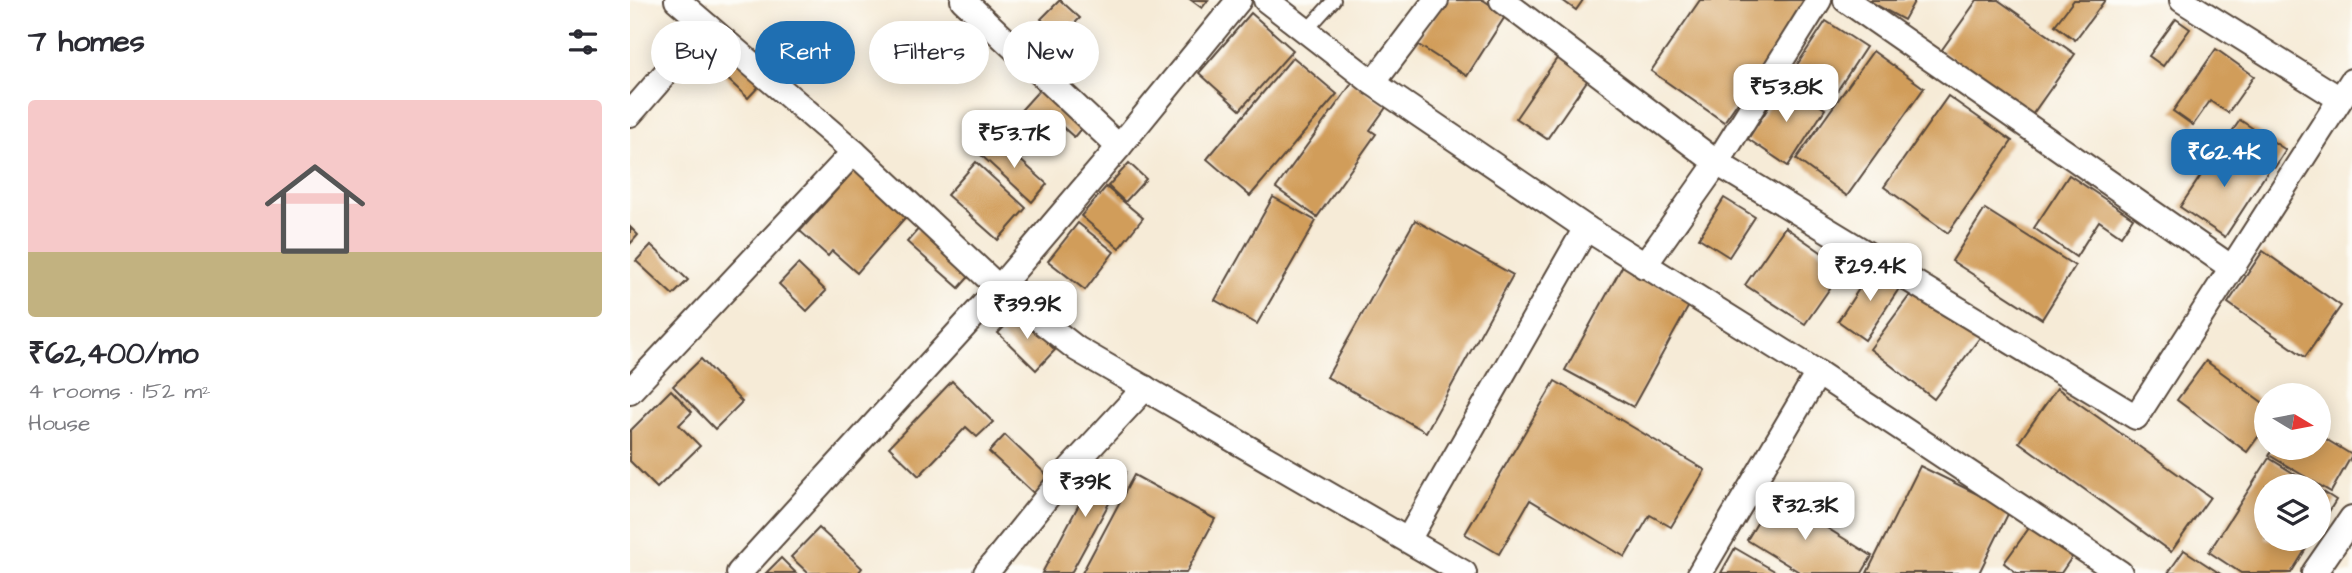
<!DOCTYPE html>
<meta charset="utf-8">
<style>
body{margin:0;font-family:"Architects Daughter",sans-serif;background:#f2f2f3;color:#2b2b33;height:100vh;display:flex;flex-direction:column;font-size:26px;white-space:nowrap}
*{box-sizing:border-box;margin:0}
p{font-size:23px;color:#7c7c81}
.icon{flex:none;width:38px;height:38px;fill:none;stroke:currentColor;stroke-width:2;stroke-linecap:round;stroke-linejoin:round}
.map{position:relative;flex:1;overflow:hidden}
.drawer{display:flex;flex-direction:column;background:#fff;width:630px}
.drawer>*{flex:none}
.hud{position:absolute;left:21px;top:21px;width:665px;height:63px;display:flex;gap:14px}
.needle{width:46px;rotate:100deg}
.buttons{position:absolute;left:1624px;top:383px;display:grid;gap:14px}
.buttons a{display:grid;place-items:center;width:77px;height:77px;border-radius:50%;background:#fff;box-shadow:0 4px 18px #0003;font-size:35px}
.price{position:absolute;translate:-50% -60px;padding:0 16px;border-radius:14px;background:#fff;color:#222;font-size:23px;line-height:46px;filter:drop-shadow(0 2px 4px #0008)}
.price::after{content:'';position:absolute;left:50%;top:42px;width:21px;height:16px;margin-left:-10px;background:inherit;clip-path:polygon(0 0,100% 0,50% 100%)}
.price.current{background:#1f6fb2;color:#fff}
ul{padding:0;list-style:none}
li{display:grid;align-content:center;gap:14px;height:371px;padding:0 28px}
li span{display:grid;place-items:center;height:217px;border-radius:7px;color:#555}
li>.icon{margin-inline-start:auto}
span .icon{width:126px;height:126px;fill:#fffc;stroke-width:1}
li b{font-size:30px}
h2{display:flex;justify-content:space-between;align-items:center;height:84px;padding:0 28px;font-size:30px}
.tag{padding:0 24px;border-radius:32px;background:#fff;box-shadow:0 4px 18px #0003;font-size:24px;line-height:63px}
.tag.current{background:#1f6fb2;color:#fff}
main{display:flex;flex:1;min-height:0}
.map>svg:first-child{display:block}
.building{fill:#d19d5a}
.lines{fill:none;stroke-linecap:round;stroke-linejoin:round}
.service-casing{stroke:#57473a;stroke-width:16}
.minor-casing{stroke:#57473a;stroke-width:28}
.service{stroke:#fff;stroke-width:12}
.minor{stroke:#fff;stroke-width:24}
</style>
<main>
<section class="drawer">
<h2>7 homes<svg class="icon" aria-label="filters" viewBox="0 0 24 24"><path d="M4 7h16M4 17h16"/><circle cx="9" cy="7" r="2"/><circle cx="15" cy="17" r="2"/></svg></h2>
<ul>
<li><span style="background:linear-gradient(#f6c9c9 70%,#c2b280 0)"><svg class="icon" aria-label="home" viewBox="0 0 24 24"><path d="M3 11l9-7 9 7M6 9v11h12V9"/></svg></span><div><b>₹62,400/mo</b><p>4 rooms · 152 m²</p><p>House</p></div></li>
</ul>
</section>
<div class="map">
<svg width="1722" height="573" viewBox="0 0 1722 573">
<rect width="100%" height="100%" fill="#fdfcf7"/>
<filter id="ink" filterUnits="userSpaceOnUse"><feTurbulence type="fractalNoise" baseFrequency=".0143" numOctaves="2"/><feDisplacementMap in="SourceGraphic" scale="14" xChannelSelector="R" yChannelSelector="G"/><feConvolveMatrix kernelMatrix="1 2 1 2 8 2 1 2 1" color-interpolation-filters="sRGB"/></filter>
<filter id="wash" filterUnits="userSpaceOnUse"><feTurbulence type="fractalNoise" baseFrequency=".00686" numOctaves="4" result="noise"/><feDisplacementMap in="SourceGraphic" scale="28" xChannelSelector="R" yChannelSelector="G"/><feGaussianBlur stdDeviation="1.57" result="paint"/><feColorMatrix in="noise" values="0 0 0 0 0 0 0 0 0 0 0 0 0 0 0 0 0 1.4 0 .05"/><feComposite in="paint" operator="in"/></filter>
<g filter="url(#wash)">
<rect width="100%" height="100%" fill="#f6ebd7"/>
<g id="blocks">
<g class="building">
<polygon points="430,0 450,18 430,38 411,19"/>
<polygon points="561,0 578,0 572,8"/>
<polygon points="815,0 853,0 876,15 837,76 787,44"/>
<polygon points="932,0 953,0 946,10"/>
<polygon points="1070,0 1178,0 1094,122 1021,71"/>
<polygon points="1237,0 1285,0 1274,20"/>
<polygon points="1347,0 1368,0 1445,54 1402,115 1311,51"/>
<polygon points="1444,0 1475,0 1445,40 1425,25"/>
<polygon points="621,13 663,50 610,110 569,73"/>
<polygon points="1546,19 1560,29 1533,66 1519,56"/>
<polygon points="1196,21 1236,47 1201,100 1161,74"/>
<polygon points="94,45 133,82 118,98 79,62"/>
<polygon points="1586,49 1624,76 1598,113 1580,101 1563,125 1543,111"/>
<polygon points="1243,51 1294,88 1217,196 1166,159"/>
<polygon points="930,54 961,75 917,139 886,118"/>
<polygon points="663,57 707,94 620,196 577,159"/>
<polygon points="723,82 757,106 740,130 746,134 687,217 646,188"/>
<polygon points="1155,82 1195,109 1158,166 1118,139"/>
<polygon points="413,86 455,124 444,137 426,121 409,139 385,117"/>
<polygon points="1318,96 1382,141 1318,233 1254,187"/>
<polygon points="1610,120 1656,150 1645,167 1599,136"/>
<polygon points="366,138 417,184 402,202 351,155"/>
<polygon points="1594,141 1638,171 1595,237 1550,207"/>
<polygon points="346,162 396,208 368,240 317,195"/>
<polygon points="499,163 516,179 495,202 478,186"/>
<polygon points="227,167 279,213 227,273 202,251 198,256 170,231"/>
<polygon points="1439,175 1503,218 1491,236 1469,221 1446,257 1404,228"/>
<polygon points="476,187 513,218 489,248 451,216"/>
<polygon points="643,197 686,221 627,324 585,300"/>
<polygon points="1094,198 1125,217 1099,257 1069,238"/>
<polygon points="1355,209 1445,266 1412,319 1322,261"/>
<polygon points="785,220 883,275 796,432 697,377"/>
<polygon points="448,223 484,252 455,290 418,261"/>
<polygon points="291,226 343,272 329,288 277,242"/>
<polygon points="0,227 8,235 0,244"/>
<polygon points="1155,227 1214,268 1175,324 1115,285"/>
<polygon points="21,245 58,280 43,295 6,261"/>
<polygon points="1633,251 1711,306 1675,357 1598,303"/>
<polygon points="168,264 196,291 177,311 149,284"/>
<polygon points="993,265 1061,302 1003,407 935,370"/>
<polygon points="1244,266 1272,284 1235,340 1208,321"/>
<polygon points="1286,287 1351,336 1304,399 1240,349"/>
<polygon points="388,313 425,350 406,370 368,333"/>
<polygon points="71,359 112,402 85,429 43,386"/>
<polygon points="1576,361 1636,405 1636,426 1617,452 1547,400"/>
<polygon points="322,381 363,422 347,437 336,427 289,476 259,447"/>
<polygon points="925,381 1075,470 1041,527 1020,515 995,557 900,500 869,554 835,534"/>
<polygon points="1427,388 1580,497 1541,552 1389,442"/>
<polygon points="41,390 62,412 49,425 70,446 27,488 0,461 0,431"/>
<polygon points="375,435 424,482 409,498 359,452"/>
<polygon points="1689,435 1722,455 1701,492 1639,455 1643,448 1689,448"/>
<polygon points="1639,458 1684,486 1636,486 1636,539 1682,539 1661,573 1611,573 1579,552"/>
<polygon points="473,460 496,472 441,573 412,573"/>
<polygon points="1290,466 1380,510 1349,573 1237,573"/>
<polygon points="504,475 585,519 556,573 452,573"/>
<polygon points="1689,489 1706,500 1689,528"/>
<polygon points="1144,495 1242,556 1232,573 1171,573 1117,540"/>
<polygon points="1402,524 1444,554 1431,573 1387,573 1374,563"/>
<polygon points="189,528 232,568 228,573 178,573 161,557"/>
<polygon points="1105,548 1148,573 1091,573"/>
<polygon points="1554,550 1589,573 1538,573"/>
<polygon points="151,558 166,573 136,573"/>
</g>
</g>
</g>
<g filter="url(#ink)">
<use href="#blocks" fill-opacity="0" stroke="#57473a" stroke-width="2"/>
<g class="lines">
<defs>
<polyline id="service" points="676,31 704,0"/>
<g id="minor">
<polyline points="47,0 224,152 369,288 447,349 834,573"/>
<polyline points="333,0 489,147"/>
<polyline points="636,0 743,83 956,228 1188,373 1490,573"/>
<polyline points="872,0 1087,163 1506,417 1722,81"/>
<polyline points="1216,0 1602,268"/>
<polyline points="1552,0 1710,99"/>
<polyline points="743,83 806,0"/>
<polyline points="0,114 77,26"/>
<polyline points="1014,266 1087,163 1189,0"/>
<polyline points="0,391 224,152"/>
<polyline points="778,540 956,228"/>
<polyline points="109,573 369,288 489,147 609,0"/>
<polyline points="356,573 439,470 515,388"/>
<polyline points="1070,573 1188,373"/>
<polyline points="1684,573 1722,518"/>
</g>
</defs>
<use href="#service" class="service-casing"/>
<use href="#minor" class="minor-casing"/>
<use href="#service" class="service"/>
<use href="#minor" class="minor"/>
</g>
</g>
</svg>
<div class="buttons">
<a><svg class="needle" viewBox="-14 -14 28 28"><path d="M0-13l5 13h-10z" fill="#e53935"/><path d="M0 13l5-13h-10z" fill="#7c7c81"/></svg></a>
<a><svg class="icon" aria-label="layers" viewBox="0 0 24 24"><path d="M12 4l9 5-9 5-9-5zM3 14l9 5 9-5"/></svg></a>
</div>
<b class="price" style="left:1156px;top:124px">₹53.8K</b>
<b class="price" style="left:384px;top:170px">₹53.7K</b>
<b class="price current" style="left:1594px;top:189px">₹62.4K</b>
<b class="price" style="left:1240px;top:303px">₹29.4K</b>
<b class="price" style="left:397px;top:341px">₹39.9K</b>
<b class="price" style="left:455px;top:519px">₹39K</b>
<b class="price" style="left:1175px;top:542px">₹32.3K</b>
<div class="hud">
<a class="tag">Buy</a>
<a class="tag current">Rent</a>
<a class="tag">Filters</a>
<a class="tag">New</a>
</div>
</div>
</main>
